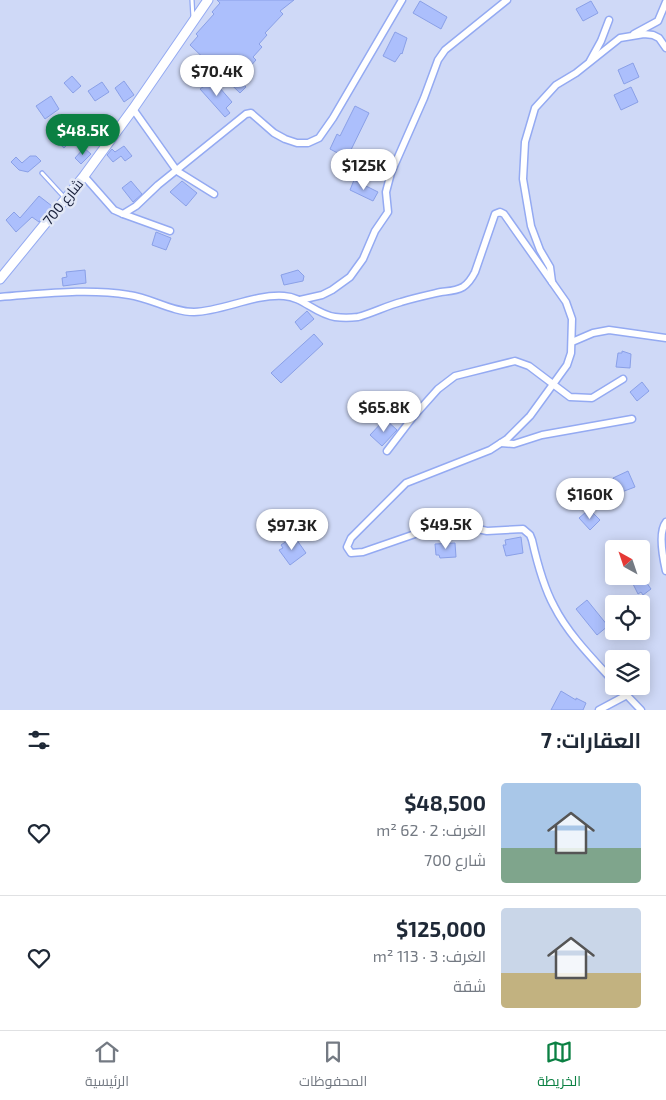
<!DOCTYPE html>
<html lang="ar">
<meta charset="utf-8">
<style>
body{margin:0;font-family:"Exo 2",Cairo,sans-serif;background:#f2f2f3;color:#1f2937;direction:rtl;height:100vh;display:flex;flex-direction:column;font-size:19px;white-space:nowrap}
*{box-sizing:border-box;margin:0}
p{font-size:16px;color:#747a83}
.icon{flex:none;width:28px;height:28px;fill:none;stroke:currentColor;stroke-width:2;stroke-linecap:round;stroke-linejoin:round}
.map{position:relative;height:710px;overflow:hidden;direction:ltr}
.sheet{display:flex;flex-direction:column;background:#fff;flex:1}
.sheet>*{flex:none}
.needle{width:32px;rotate:320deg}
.controls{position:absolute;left:605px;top:540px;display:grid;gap:10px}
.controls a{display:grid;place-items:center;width:45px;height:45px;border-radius:5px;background:#fff;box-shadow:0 2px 12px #0003;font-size:25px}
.price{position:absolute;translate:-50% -42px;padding:0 11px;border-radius:18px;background:#fff;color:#222;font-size:16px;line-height:32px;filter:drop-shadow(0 1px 2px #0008)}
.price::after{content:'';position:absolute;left:50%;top:30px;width:15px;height:11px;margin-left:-8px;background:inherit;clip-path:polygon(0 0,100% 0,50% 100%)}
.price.on{background:#0b8043;color:#fff}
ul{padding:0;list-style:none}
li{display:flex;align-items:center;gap:15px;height:125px;padding:0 25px}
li+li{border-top:1px solid #e0e1e3}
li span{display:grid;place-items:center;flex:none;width:140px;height:100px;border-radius:5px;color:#555}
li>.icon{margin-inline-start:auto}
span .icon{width:60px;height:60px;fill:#fffc;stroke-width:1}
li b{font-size:21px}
h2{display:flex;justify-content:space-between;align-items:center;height:60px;padding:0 25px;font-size:21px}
.tabs{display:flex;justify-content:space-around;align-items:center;height:70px;border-top:1px solid #e0e1e3;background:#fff;font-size:14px;color:#747a83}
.tabs a{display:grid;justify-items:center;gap:2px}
.tabs .on{color:#0b8043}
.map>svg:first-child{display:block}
.building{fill:#acbffc;stroke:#8aa0e7}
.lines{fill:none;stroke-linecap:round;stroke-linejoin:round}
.service-casing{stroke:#94aaf2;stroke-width:5.5}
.minor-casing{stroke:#94aaf2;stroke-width:9}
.secondary-casing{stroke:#94aaf2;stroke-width:11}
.service{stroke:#fff;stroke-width:3}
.minor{stroke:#fff;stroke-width:6}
.secondary{stroke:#fff;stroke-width:9}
.labels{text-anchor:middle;stroke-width:5;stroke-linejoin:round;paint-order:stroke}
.street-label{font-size:14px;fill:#171e39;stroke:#e1e7f6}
</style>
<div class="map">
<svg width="666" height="710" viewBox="0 0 666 710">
<rect width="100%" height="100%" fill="#cfd9f7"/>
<g class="building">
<polygon points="217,0 294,0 280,11 283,14 265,33 267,35 259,44 262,47 253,57 256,60 247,70 252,75 243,84 246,87 240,93 190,45 198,36 196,34 214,14 212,12 220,3"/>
<polygon points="420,1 447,17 441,29 413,13"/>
<polygon points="591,1 598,13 583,21 576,9"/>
<polygon points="395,32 407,38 402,54 401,53 395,62 383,56"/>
<polygon points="633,63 639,77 624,84 618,70"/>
<polygon points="72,76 81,86 73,93 64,83"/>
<polygon points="213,80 232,102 226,108 230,113 225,117 200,89"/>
<polygon points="124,81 134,95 124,102 115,88"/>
<polygon points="102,82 109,92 95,101 88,91"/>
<polygon points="631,87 638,102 621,110 614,95"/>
<polygon points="51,96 59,109 45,119 36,106"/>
<polygon points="355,106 369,113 347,158 330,149 337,134 340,136"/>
<polygon points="61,125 74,138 64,148 51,136"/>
<polygon points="124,146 132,156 125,161 121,156 113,162 107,155 112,149 115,152"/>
<polygon points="84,148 91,154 81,164 75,158"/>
<polygon points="30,156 36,156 41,161 28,172 19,170 11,162 16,157 22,163"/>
<polygon points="354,180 378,192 373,201 350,190"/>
<polygon points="131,181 142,194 133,202 122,188"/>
<polygon points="182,181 197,193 186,206 170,192"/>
<polygon points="39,196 52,206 39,222 32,217 16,232 6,220 14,212 20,218"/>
<polygon points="156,232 171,238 166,250 152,245"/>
<polygon points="85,270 86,283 63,286 62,278 67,277 66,272"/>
<polygon points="298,270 304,276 303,281 284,285 281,275"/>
<polygon points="307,311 314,319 301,330 295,322"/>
<polygon points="314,334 323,344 281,383 271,373"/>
<polygon points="622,351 631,354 630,368 616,367 618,353 622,353"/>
<polygon points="642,382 649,391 637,401 630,392"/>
<polygon points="385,419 397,430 382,446 370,435"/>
<polygon points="628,471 635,487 619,493 613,478"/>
<polygon points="591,511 600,520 590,530 579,518 586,512 588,514"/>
<polygon points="294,536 306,553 290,565 279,550 283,548 281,545"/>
<polygon points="521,537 523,553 506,556 503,545 506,545 505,540"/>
<polygon points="455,543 456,557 440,558 439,555 436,555 435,544"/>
<polygon points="642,576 651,589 643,595 641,592 638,594 633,584"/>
<polygon points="587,600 608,626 597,635 576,609"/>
<polygon points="561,691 576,700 576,698 586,703 583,710 551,710"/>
</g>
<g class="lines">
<defs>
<g id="service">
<polyline points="192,0 193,18"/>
<polyline points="42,173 64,197"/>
</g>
<g id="minor">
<polyline points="634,34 658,21 666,2"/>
<polyline points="590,61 601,41 609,20"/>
<polyline points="133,109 177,171 214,194"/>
<polyline points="84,176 114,210 123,214 136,206 158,185 246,114 251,113 274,133 285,139 297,143 308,143 319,138 333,118 402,0"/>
<polyline points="123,214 170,231"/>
<polyline points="552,282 550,267 540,250 531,226 523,179 525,142 535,108 556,85 576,73 620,38 644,34 653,35 659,38 666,48"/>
<path d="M0,297C43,294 86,288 129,295C151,298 172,312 194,312C224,311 253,294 284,296C303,297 315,314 335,317C342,318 350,318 358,317C373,313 386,306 401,302C414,298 428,295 441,292C449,291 456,291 463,287C469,283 472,278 475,272L495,214L500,212L504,214L566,302L572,319L571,353L567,365L530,416L507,439L490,450L406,483L351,538L347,547L351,553L363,552L444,524L459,525L487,531L523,529L530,535L532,540C537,562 543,586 554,606C568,634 593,659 614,682"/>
<polyline points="300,300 322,295 332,290 350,277 363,259 375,231 388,212 386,192 391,173 424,98 438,60 445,50 507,0"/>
<polyline points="572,342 593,333 609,330 666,338"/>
<polyline points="501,443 514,444 542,435 632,419"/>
<polyline points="387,451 413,417 438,389 455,376 515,361 529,366 570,397 592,398 623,379"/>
<path d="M666,522C658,532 663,558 666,571"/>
<polyline points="618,686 641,710"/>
<polyline points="599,710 627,695"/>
</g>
<polyline id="secondary" points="0,279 84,176 133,109 208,0"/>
</defs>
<use href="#service" class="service-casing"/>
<use href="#minor" class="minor-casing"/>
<use href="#secondary" class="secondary-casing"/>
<use href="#service" class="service"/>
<use href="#minor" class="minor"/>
<use href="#secondary" class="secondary"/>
</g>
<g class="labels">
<g class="street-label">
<text transform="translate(63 202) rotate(-51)" y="5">شارع 700</text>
</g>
</g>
</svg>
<div class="controls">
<a><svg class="needle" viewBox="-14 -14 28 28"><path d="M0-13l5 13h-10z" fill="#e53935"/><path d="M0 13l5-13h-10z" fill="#747a83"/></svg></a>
<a><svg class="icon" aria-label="locate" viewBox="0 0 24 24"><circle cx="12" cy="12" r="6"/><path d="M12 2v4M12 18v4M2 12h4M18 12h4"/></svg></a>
<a><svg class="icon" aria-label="layers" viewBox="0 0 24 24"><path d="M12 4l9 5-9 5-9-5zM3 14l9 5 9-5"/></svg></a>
</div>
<b class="price" style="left:217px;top:97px">$70.4K</b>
<b class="price on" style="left:83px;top:156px">$48.5K</b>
<b class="price" style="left:364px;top:191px">$125K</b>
<b class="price" style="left:384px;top:433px">$65.8K</b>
<b class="price" style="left:590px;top:520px">$160K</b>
<b class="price" style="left:446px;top:550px">$49.5K</b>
<b class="price" style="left:292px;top:551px">$97.3K</b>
</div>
<section class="sheet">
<h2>العقارات: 7<svg class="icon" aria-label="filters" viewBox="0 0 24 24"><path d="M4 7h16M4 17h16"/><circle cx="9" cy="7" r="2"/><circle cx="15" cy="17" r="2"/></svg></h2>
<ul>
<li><span style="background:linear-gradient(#a9c7e8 65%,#7fa58c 0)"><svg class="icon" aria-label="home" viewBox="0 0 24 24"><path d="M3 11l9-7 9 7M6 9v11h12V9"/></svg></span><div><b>$48,500</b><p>الغرف: 2 · 62 m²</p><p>شارع 700</p></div><svg class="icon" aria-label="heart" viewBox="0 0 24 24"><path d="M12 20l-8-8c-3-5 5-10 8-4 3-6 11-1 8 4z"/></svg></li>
<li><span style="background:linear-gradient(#c9d6e8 65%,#c2b280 0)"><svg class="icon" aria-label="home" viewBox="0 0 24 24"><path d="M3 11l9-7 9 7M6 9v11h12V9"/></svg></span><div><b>$125,000</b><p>الغرف: 3 · 113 m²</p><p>شقة</p></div><svg class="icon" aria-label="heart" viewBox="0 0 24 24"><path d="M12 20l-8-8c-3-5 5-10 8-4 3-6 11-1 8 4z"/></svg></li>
</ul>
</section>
<nav class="tabs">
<a class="on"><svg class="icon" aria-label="map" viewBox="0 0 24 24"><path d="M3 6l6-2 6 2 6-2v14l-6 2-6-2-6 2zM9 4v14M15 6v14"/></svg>الخريطة</a>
<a><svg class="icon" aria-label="saved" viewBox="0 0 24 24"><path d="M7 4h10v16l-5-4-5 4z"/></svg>المحفوظات</a>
<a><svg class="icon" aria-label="home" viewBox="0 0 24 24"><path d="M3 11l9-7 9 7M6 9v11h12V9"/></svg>الرئيسية</a>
</nav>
